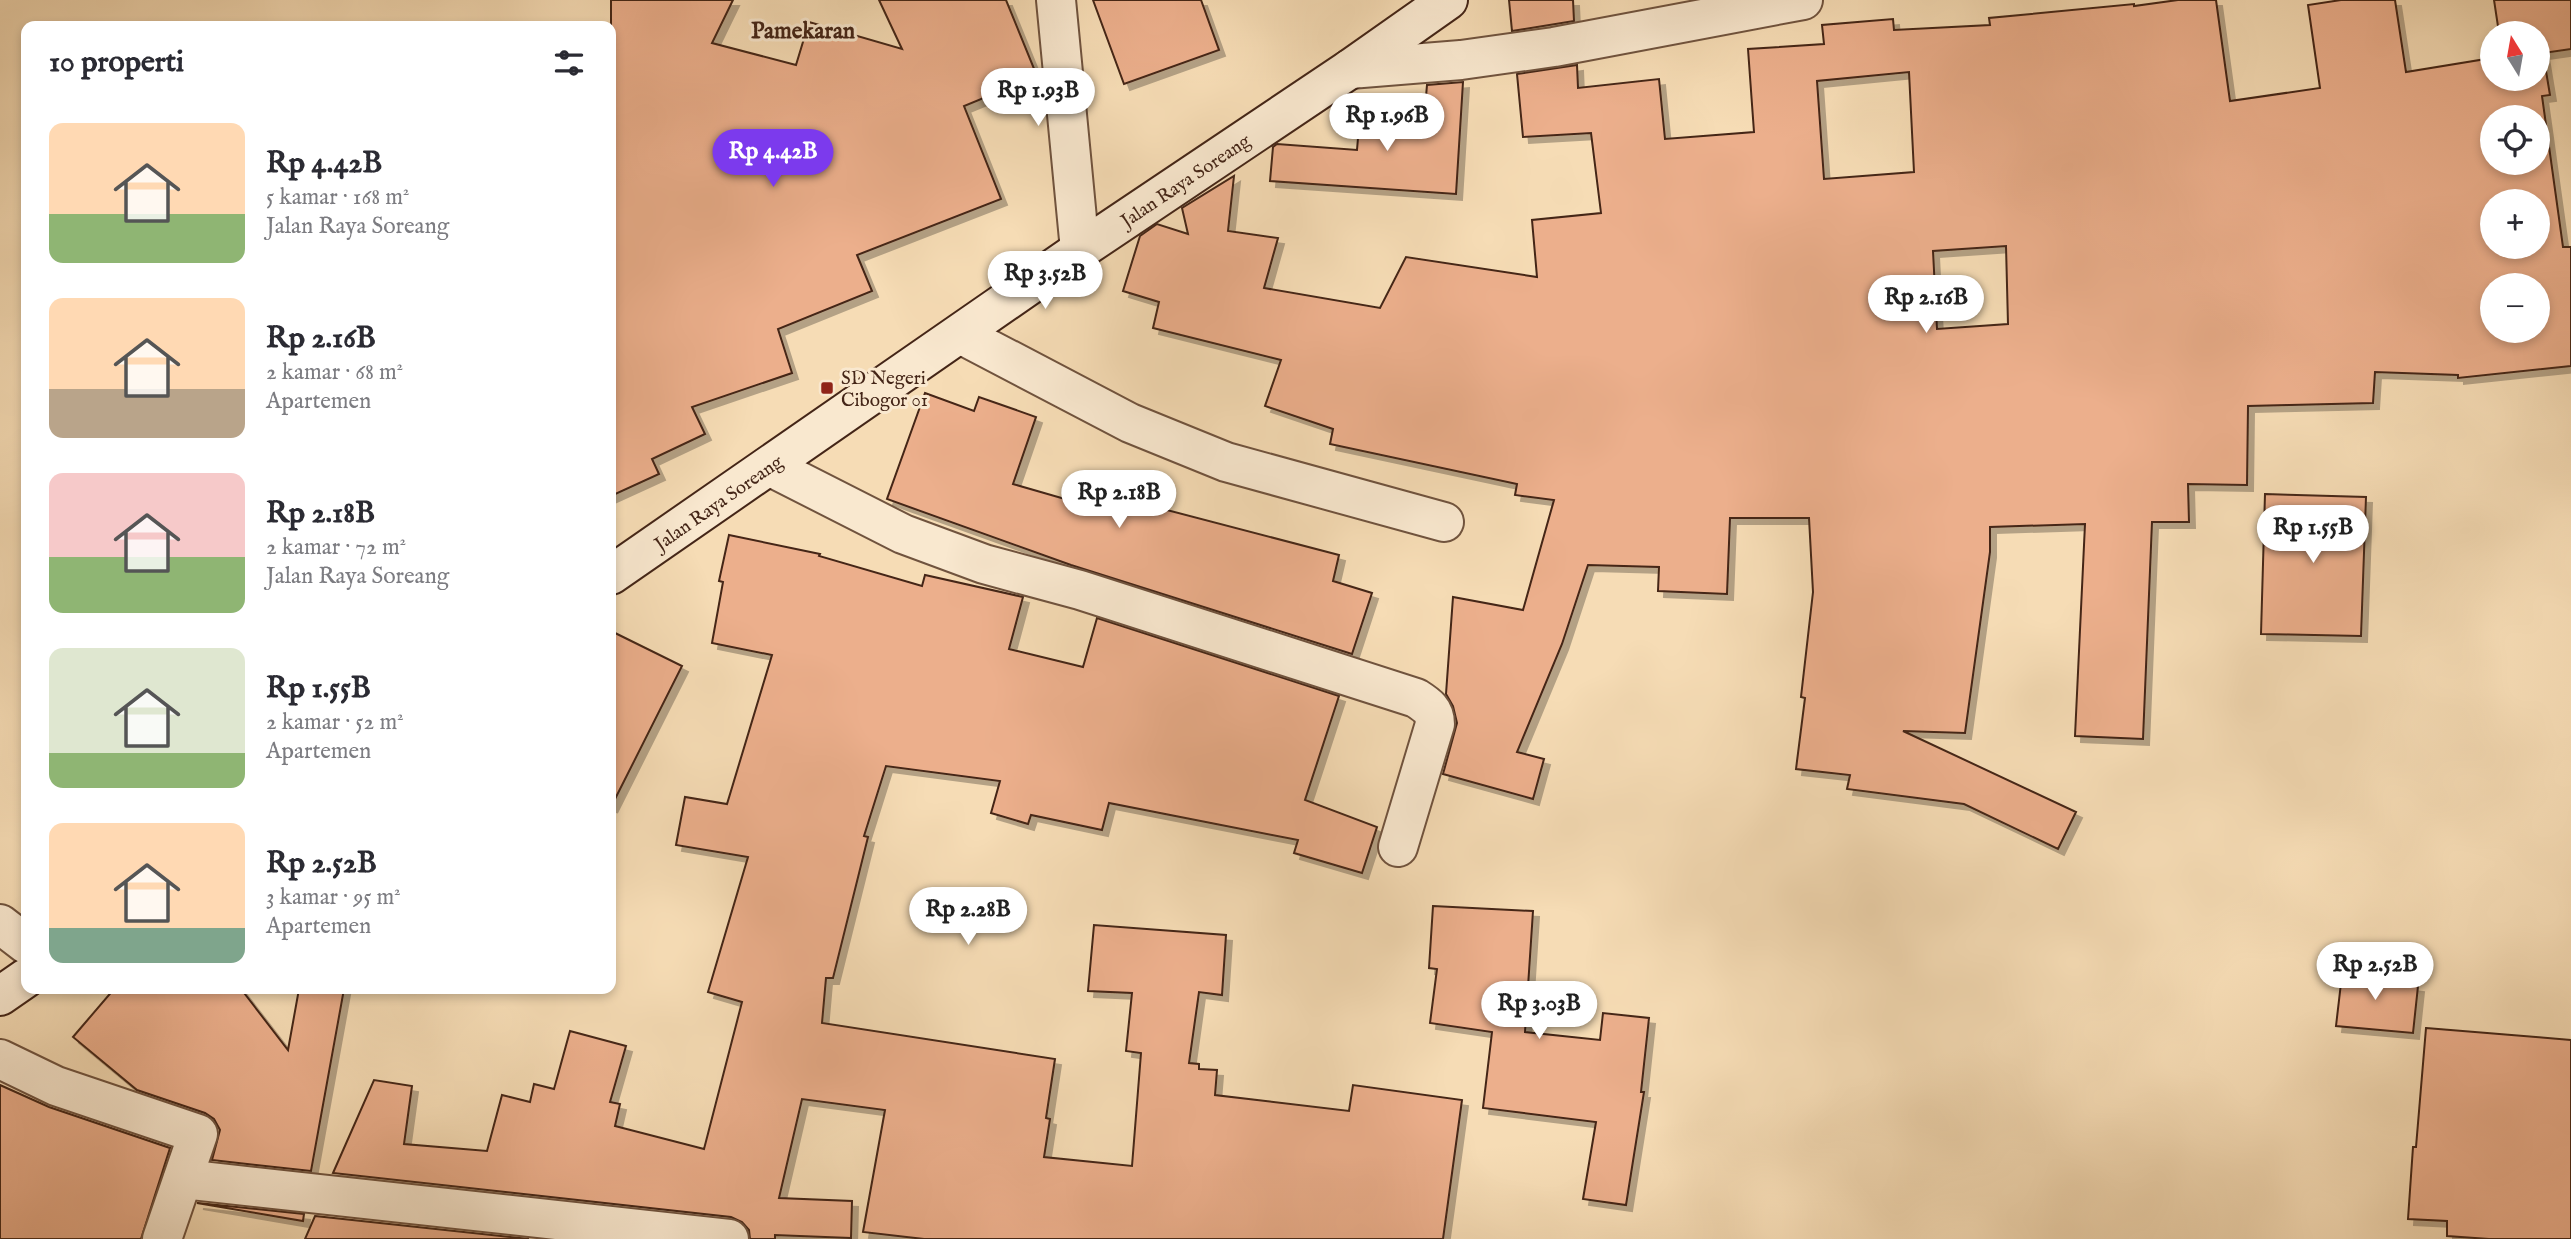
<!DOCTYPE html>
<html lang="id">
<meta charset="utf-8">
<style>
body{margin:0;font-family:"IM FELL English",serif;background:#f2f2f3;color:#2b2b33;height:100vh;display:flex;flex-direction:column;font-size:26px;white-space:nowrap}
*{box-sizing:border-box;margin:0}
p{font-size:23px;color:#7c7c81}
.icon{flex:none;width:38px;height:38px;fill:none;stroke:currentColor;stroke-width:2;stroke-linecap:round;stroke-linejoin:round}
.map{position:relative;flex:1;overflow:hidden}
.panel{position:absolute;left:21px;top:21px;width:595px;height:973px;display:flex;flex-direction:column;background:#fff;border-radius:14px;box-shadow:0 4px 10px #0003}
.panel>*{flex:none}
.needle{width:46px;rotate:349deg}
.buttons{position:absolute;left:2480px;top:21px;display:grid;gap:14px}
.buttons a{display:grid;place-items:center;width:70px;height:70px;border-radius:50%;background:#fff;box-shadow:0 4px 10px #0003;font-size:35px}
.price{position:absolute;translate:-50% -60px;padding:0 16px;border-radius:24px;background:#fff;color:#222;font-size:23px;line-height:46px;filter:drop-shadow(0 2px 4px #0008)}
.price::after{content:'';position:absolute;left:50%;top:42px;width:21px;height:16px;margin-left:-10px;background:inherit;clip-path:polygon(0 0,100% 0,50% 100%)}
.price.on{background:#7c3aed;color:#fff}
ul{padding:0;list-style:none}
li{display:flex;align-items:center;gap:21px;height:175px;padding:0 28px}
li span{display:grid;place-items:center;flex:none;width:196px;height:140px;border-radius:14px;color:#555}
li>.icon{margin-inline-start:auto}
span .icon{width:84px;height:84px;fill:#fffc;stroke-width:1}
li b{font-size:30px}
h2{display:flex;justify-content:space-between;align-items:center;height:84px;padding:0 28px;font-size:30px}
.map>svg:first-child{display:block}
.building{fill:#ecaf8c;stroke:#442517;stroke-width:2;fill-rule:evenodd;filter:url(#shadow)}
.lines{fill:none;stroke-linecap:round;stroke-linejoin:round}
.minor-casing{stroke:#70533e;stroke-width:42}
.secondary-casing{stroke:#442517;stroke-width:42}
.minor{stroke:#f9e8cf;stroke-width:38}
.secondary{stroke:#f9e8cf;stroke-width:38}
.poi-dot{fill:#8f2418;stroke:#f9e8cf;stroke-width:2.5}
.labels{text-anchor:middle;stroke-width:6;stroke-linejoin:round;paint-order:stroke}
.street-label{font-size:19px;fill:#442517;stroke:#f9e8cf}
.poi-label{font-size:19px;fill:#442517;stroke:#f9e8cf;text-anchor:start}
.quarter-label{font-size:23px;font-weight:bold;fill:#442517;stroke:#f9e8cf}
</style>
<div class="map">
<svg width="2571" height="1239" viewBox="0 0 2571 1239">
<defs>
<filter id="shadow"><feDropShadow dx="6" dy="6" stdDeviation="0" flood-color="#0004"/></filter>
</defs>
<rect width="100%" height="100%" fill="#f6dcb5"/>
<filter id="stains"><feTurbulence type="fractalNoise" baseFrequency=".00286" numOctaves="4"/><feColorMatrix values="0 0 0 0 .2 0 0 0 0 .09 0 0 0 0 .02 0 0 0 .5 -.17"/></filter>
<radialGradient id="worn" r=".72"><stop offset=".6" stop-color="#630" stop-opacity="0"/><stop offset="1" stop-color="#630" stop-opacity=".3"/></radialGradient>
<g class="building">
<polygon points="611,0 733,0 712,43 796,65 809,22 902,49 879,0 1006,0 1037,76 964,106 1001,199 857,255 872,291 778,329 792,373 692,407 705,434 652,459 659,474 611,496"/>
<polygon points="1093,0 1201,0 1219,50 1124,84"/>
<polygon points="1509,0 1573,0 1574,21 1512,31"/>
<path d="M2178,0H2216L2230,101L2320,88L2308,5L2341,0H2395L2406,72L2492,58V79H2538V33H2499L2494,0H2571V49L2543,53L2550,95L2542,96L2563,247H2571V366L2458,378V375L2375,372L2373,403L2248,406L2247,485L2188,484L2189,522H2152L2143,739L2075,736L2085,524L1990,527V552L1965,733L1903,731L2076,812L2058,849L1964,804L1847,789L1850,775L1796,769L1805,698L1801,697L1813,592L1809,518H1730L1727,594L1658,591L1659,567L1588,565L1562,644L1517,752L1544,759L1533,799L1443,774L1457,723L1453,706L1446,694L1453,597L1523,610L1554,500L1515,495L1517,484L1330,444L1333,429L1265,406L1281,360L1153,328L1159,302L1123,291L1140,236L1157,224L1188,234L1182,208L1234,176L1228,231L1278,238L1264,288L1380,308L1406,257L1537,277L1532,220L1601,213L1591,133L1523,137L1517,74L1577,65L1578,88L1659,79L1665,139L1754,132L1748,49L1824,44L1822,25L1893,19L1894,30L1990,25L1989,18L2134,4V6ZM1909,72L1914,172L1824,179L1817,81ZM2492,117H2538V163H2492ZM2492,201H2538V247H2492ZM2006,246L2008,324L1937,329L1933,251ZM2492,285H2538V331H2492Z"/>
<polygon points="1463,82 1456,194 1270,181 1273,147 1277,144 1357,150 1359,126 1423,131 1427,85"/>
<polygon points="925,393 974,411 979,397 1036,417 1013,484 1117,514 1121,498 1339,555 1333,581 1372,593 1352,654 1071,565 887,499"/>
<polygon points="2265,494 2366,497 2361,636 2261,634"/>
<polygon points="729,535 820,554 819,556 922,586 925,575 1023,597 1009,649 1083,667 1097,618 1339,696 1305,800 1377,827 1362,873 1294,853 1298,840 1109,803 1102,830 1031,815 1028,824 991,813 1000,781 886,766 864,836 868,837 833,978 826,978 822,1023 1055,1059 1046,1118 1050,1119 1044,1157 1132,1166 1141,1053 1126,1051 1132,993 1088,991 1094,925 1226,935 1222,995 1199,992 1189,1063 1199,1064 1199,1069 1217,1070 1215,1095 1349,1111 1353,1085 1462,1100 1443,1239 924,1239 863,1232 885,1110 802,1099 779,1198 852,1201 851,1238 775,1235 775,1239 750,1239 749,1230 742,1222 731,1217 333,1173 374,1080 412,1086 404,1144 487,1151 502,1095 530,1102 534,1084 554,1089 570,1031 626,1046 610,1102 620,1104 615,1126 704,1149 742,1002 708,992 748,857 676,845 685,797 727,804 772,655 712,643 723,582 719,581"/>
<polygon points="611,631 682,666 611,807"/>
<polygon points="1433,906 1533,911 1525,1032 1600,1040 1603,1013 1649,1018 1641,1092 1644,1092 1626,1205 1583,1199 1596,1122 1483,1108 1492,1032 1430,1023 1437,969 1429,968"/>
<polygon points="2343,966 2386,970 2385,982 2418,986 2413,1033 2336,1026"/>
<polygon points="114,989 241,989 288,1050 299,989 344,989 311,1171 212,1160 220,1130 214,1119 205,1113 137,1090 73,1037"/>
<polygon points="2426,1028 2571,1040 2571,1239 2489,1239 2447,1236 2447,1221 2408,1219 2413,1147 2416,1147"/>
<polygon points="0,1085 49,1107 170,1148 141,1239 0,1239"/>
<polygon points="197,1203 198,1203 304,1214 303,1221"/>
<polygon points="315,1216 529,1239 305,1239"/>
</g>
<g class="lines">
<defs>
<g id="minor">
<polyline points="1056,0 1080,250"/>
<polyline points="1350,69 1461,60 1554,47 1803,0"/>
<polyline points="960,334 1130,423 1226,462 1444,522"/>
<path d="M769,466L903,534L984,564L1080,590L1416,698C1427,705 1435,710 1435,724L1398,847"/>
<polyline points="0,924 26,944"/>
<polyline points="0,1059 56,1086 198,1134 162,1239"/>
<polyline points="183,1179 729,1239"/>
</g>
<g id="secondary">
<polyline points="611,575 1080,250 1350,69 1448,0"/>
<polyline points="0,996 26,978"/>
</g>
</defs>
<use href="#minor" class="minor-casing"/>
<use href="#secondary" class="secondary-casing"/>
<use href="#minor" class="minor"/>
<use href="#secondary" class="secondary"/>
</g>
<rect class="poi-dot" x="820" y="381" width="14" height="14" rx="3.5"/>
<g class="labels">
<g class="street-label">
<text transform="translate(1185 180) rotate(-34)" y="7">Jalan Raya Soreang</text>
<text transform="translate(718 502) rotate(-35)" y="7">Jalan Raya Soreang</text>
</g>
<g class="poi-label">
<text x="841" y="384">SD Negeri<tspan x="841" dy="22">Cibogor 01</tspan></text>
</g>
<g class="quarter-label">
<text x="803" y="38">Pamekaran</text>
</g>
</g>
<rect width="100%" height="100%" filter="url(#stains)"/>
<rect width="100%" height="100%" fill="url(#worn)"/>
</svg>
<div class="buttons">
<a><svg class="needle" viewBox="-14 -14 28 28"><path d="M0-13l5 13h-10z" fill="#e53935"/><path d="M0 13l5-13h-10z" fill="#7c7c81"/></svg></a>
<a><svg class="icon" aria-label="locate" viewBox="0 0 24 24"><circle cx="12" cy="12" r="6"/><path d="M12 2v4M12 18v4M2 12h4M18 12h4"/></svg></a>
<a>+</a>
<a>−</a>
</div>
<b class="price" style="left:1038px;top:128px">Rp 1.93B</b>
<b class="price" style="left:1387px;top:153px">Rp 1.96B</b>
<b class="price on" style="left:773px;top:189px">Rp 4.42B</b>
<b class="price" style="left:1045px;top:311px">Rp 3.52B</b>
<b class="price" style="left:1926px;top:335px">Rp 2.16B</b>
<b class="price" style="left:1119px;top:530px">Rp 2.18B</b>
<b class="price" style="left:2313px;top:565px">Rp 1.55B</b>
<b class="price" style="left:968px;top:947px">Rp 2.28B</b>
<b class="price" style="left:2375px;top:1002px">Rp 2.52B</b>
<b class="price" style="left:1539px;top:1041px">Rp 3.03B</b>
<section class="panel">
<h2>10 properti<svg class="icon" aria-label="filters" viewBox="0 0 24 24"><path d="M4 7h16M4 17h16"/><circle cx="9" cy="7" r="2"/><circle cx="15" cy="17" r="2"/></svg></h2>
<ul>
<li><span style="background:linear-gradient(#ffd9b3 65%,#8fb573 0)"><svg class="icon" aria-label="home" viewBox="0 0 24 24"><path d="M3 11l9-7 9 7M6 9v11h12V9"/></svg></span><div><b>Rp 4.42B</b><p>5 kamar · 168 m²</p><p>Jalan Raya Soreang</p></div></li>
<li><span style="background:linear-gradient(#ffd9b3 65%,#b9a48a 0)"><svg class="icon" aria-label="home" viewBox="0 0 24 24"><path d="M3 11l9-7 9 7M6 9v11h12V9"/></svg></span><div><b>Rp 2.16B</b><p>2 kamar · 68 m²</p><p>Apartemen</p></div></li>
<li><span style="background:linear-gradient(#f6c9c9 60%,#8fb573 0)"><svg class="icon" aria-label="home" viewBox="0 0 24 24"><path d="M3 11l9-7 9 7M6 9v11h12V9"/></svg></span><div><b>Rp 2.18B</b><p>2 kamar · 72 m²</p><p>Jalan Raya Soreang</p></div></li>
<li><span style="background:linear-gradient(#dfe7d0 75%,#8fb573 0)"><svg class="icon" aria-label="home" viewBox="0 0 24 24"><path d="M3 11l9-7 9 7M6 9v11h12V9"/></svg></span><div><b>Rp 1.55B</b><p>2 kamar · 52 m²</p><p>Apartemen</p></div></li>
<li><span style="background:linear-gradient(#ffd9b3 75%,#7fa58c 0)"><svg class="icon" aria-label="home" viewBox="0 0 24 24"><path d="M3 11l9-7 9 7M6 9v11h12V9"/></svg></span><div><b>Rp 2.52B</b><p>3 kamar · 95 m²</p><p>Apartemen</p></div></li>
</ul>
</section>
</div>
